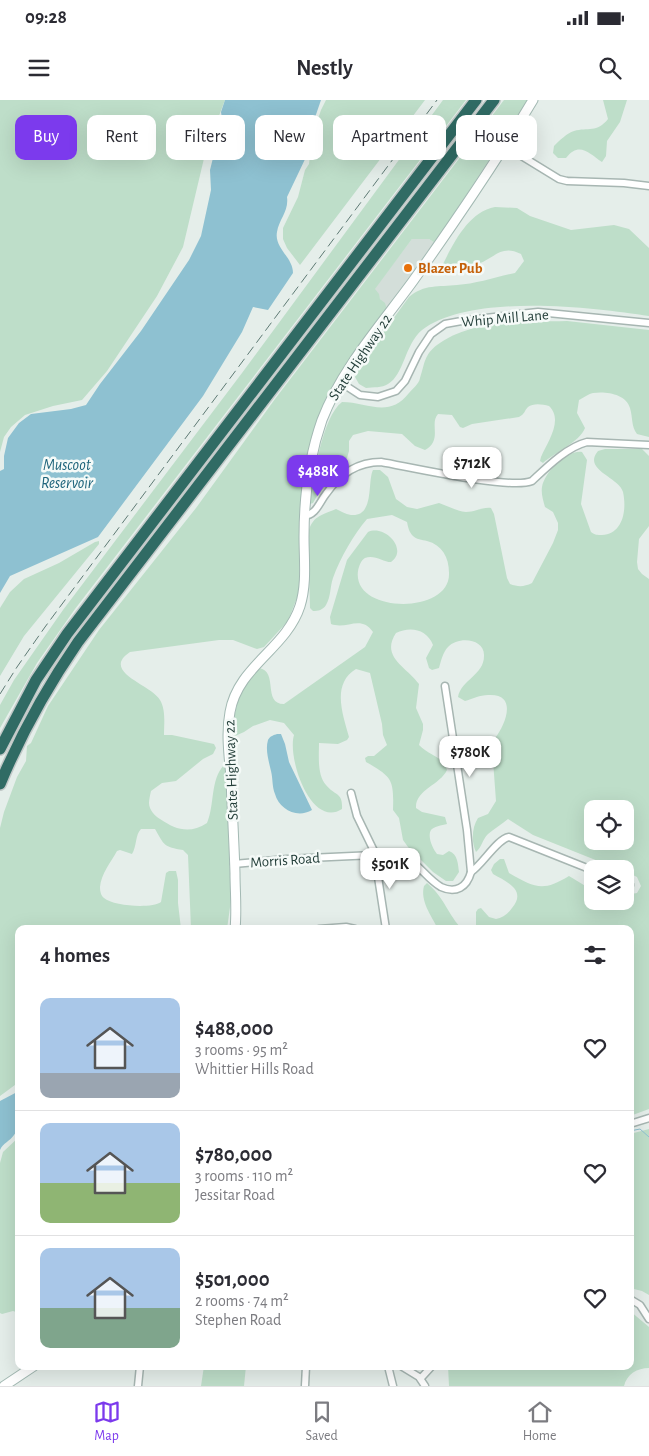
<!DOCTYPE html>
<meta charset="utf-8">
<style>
body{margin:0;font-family:"Alegreya Sans",sans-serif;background:#f7f7f7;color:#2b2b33;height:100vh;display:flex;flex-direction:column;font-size:19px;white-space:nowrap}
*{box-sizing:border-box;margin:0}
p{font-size:16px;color:#7c7c81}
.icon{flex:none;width:28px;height:28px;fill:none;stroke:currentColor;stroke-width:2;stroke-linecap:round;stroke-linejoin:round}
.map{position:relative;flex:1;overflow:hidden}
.panel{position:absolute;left:15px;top:825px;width:619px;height:445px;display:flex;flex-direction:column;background:#fff;border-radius:10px;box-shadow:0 5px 20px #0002}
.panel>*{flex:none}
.top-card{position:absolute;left:15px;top:15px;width:620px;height:45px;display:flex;gap:10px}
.controls{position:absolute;left:584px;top:700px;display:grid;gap:10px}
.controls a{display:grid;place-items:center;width:50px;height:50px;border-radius:10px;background:#fff;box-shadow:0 5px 20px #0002;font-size:25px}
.price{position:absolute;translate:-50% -42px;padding:0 11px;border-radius:10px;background:#fff;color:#222;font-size:16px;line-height:32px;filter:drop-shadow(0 1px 2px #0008)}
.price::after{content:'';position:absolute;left:50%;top:30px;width:15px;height:11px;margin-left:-8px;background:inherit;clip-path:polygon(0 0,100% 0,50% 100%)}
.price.current{background:#7c3aed;color:#fff}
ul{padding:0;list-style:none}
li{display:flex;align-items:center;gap:15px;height:125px;padding:0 25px}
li+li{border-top:1px solid #e1e1e2}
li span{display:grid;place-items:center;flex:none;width:140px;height:100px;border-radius:10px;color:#555}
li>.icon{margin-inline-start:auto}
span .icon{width:60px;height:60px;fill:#fffc;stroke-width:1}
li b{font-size:21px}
h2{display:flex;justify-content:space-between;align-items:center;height:60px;padding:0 25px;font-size:21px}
.chip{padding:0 18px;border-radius:10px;background:#fff;box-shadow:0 5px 20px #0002;font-size:18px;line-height:45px}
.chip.current{background:#7c3aed;color:#fff}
.status{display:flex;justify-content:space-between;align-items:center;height:35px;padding:0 25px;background:#fff;direction:ltr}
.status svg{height:14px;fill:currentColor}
header{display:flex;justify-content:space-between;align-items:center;height:65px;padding:0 25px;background:#fff;font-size:22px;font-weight:700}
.tab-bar{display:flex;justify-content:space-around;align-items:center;height:70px;border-top:1px solid #e1e1e2;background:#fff;font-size:14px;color:#7c7c81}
.tab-bar a{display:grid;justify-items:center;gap:2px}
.tab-bar .current{color:#7c3aed}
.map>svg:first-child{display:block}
.built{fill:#d3ded9}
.green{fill:#bedec9;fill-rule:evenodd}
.water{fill:#8ec1d1}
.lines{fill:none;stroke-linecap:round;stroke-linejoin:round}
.stream{stroke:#8ec1d1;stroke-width:1}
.minor-casing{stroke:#a7b6b2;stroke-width:9}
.secondary-casing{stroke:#a3b9b3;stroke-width:11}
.motorway-casing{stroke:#c2c9c8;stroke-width:14}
.minor{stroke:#fff;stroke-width:6}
.secondary{stroke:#fff;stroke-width:9}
.motorway{stroke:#306b64;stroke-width:11}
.rail{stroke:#5f7b75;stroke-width:1;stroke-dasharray:10 5;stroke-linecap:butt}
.food-dot{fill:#e8710a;stroke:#f5faf8;stroke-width:2}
.labels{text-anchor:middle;stroke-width:5;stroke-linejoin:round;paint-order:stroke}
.food-label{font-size:15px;font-weight:bold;fill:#c56008;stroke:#f5faf8;text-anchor:start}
.street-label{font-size:15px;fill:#243f3a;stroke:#f5faf8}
.water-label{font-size:16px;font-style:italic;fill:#1e647b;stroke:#f5faf8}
</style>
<div class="status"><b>09:28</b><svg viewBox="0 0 49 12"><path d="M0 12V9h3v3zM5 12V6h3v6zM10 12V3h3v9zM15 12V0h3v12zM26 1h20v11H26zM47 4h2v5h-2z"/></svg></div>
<header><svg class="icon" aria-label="menu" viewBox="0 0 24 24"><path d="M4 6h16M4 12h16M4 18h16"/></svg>Nestly<svg class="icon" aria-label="search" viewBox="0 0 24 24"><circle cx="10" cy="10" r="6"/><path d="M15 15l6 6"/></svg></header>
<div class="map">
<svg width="649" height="1286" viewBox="0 0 649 1286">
<rect width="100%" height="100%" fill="#e5eeea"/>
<polygon class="built" points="412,139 429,139 435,143 387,210 374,189"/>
<g class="green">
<polygon points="0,0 225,0 206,50 183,147 157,196 107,271 82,300 53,306 25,315 11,327 4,337 0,352"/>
<polygon points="326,0 425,0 300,165 287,148 283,139 283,128 298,97 305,70 309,64 312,37 321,10"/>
<polygon points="443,0 466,0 75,509 37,563 0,628 0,605 14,580 63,510 242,273"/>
<path d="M504,0H528L435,143L429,139H412L375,189L379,194L380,199L385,203L387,210L326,298L316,326L300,403L299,489L298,495L288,521L264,547L257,549L233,540H219L130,552C100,572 152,585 160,600C166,610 164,624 164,635H172L214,644L216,648L213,654L203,659L176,681L162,683L151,691C150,695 149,700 149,703C149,710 155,716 160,719C176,730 190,734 207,723C215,704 210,680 224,665L226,669L231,800L227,829H191L188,755L183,750C164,747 164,745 155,729H141C135,735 137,746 132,754L120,750L117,751C111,762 101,774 100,787C100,791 101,796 104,798C113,806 151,809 161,802L166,773L169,771H176L178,780V803L181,829H19V982L0,996V728L4,712L17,677L26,661L27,646L31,643L48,606L99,530L196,408L275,299Z"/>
<path d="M603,0H627L620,22L607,41L606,56L602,62C589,53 579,41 566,58H558L553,53L554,46C559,41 567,33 574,31C588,27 597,33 608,19Z"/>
<path d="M495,107L517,108L530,116L571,130L614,125L629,129L649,148V216C591,207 471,193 422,230C405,244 404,275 388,284C382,288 373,287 366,288L359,284L355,277L361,263L409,197C424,184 439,187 457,185C476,184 496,177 515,173L524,161L521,154C501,144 495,158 478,164C468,167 457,169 447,172L442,166C453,144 468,112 495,107Z"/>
<path d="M567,221L649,230V337L637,334C631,326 633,318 630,308C626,294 606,291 593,293C588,294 583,298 579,300L577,313L585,328C580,342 554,353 543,363L540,361L541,357C547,343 564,320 549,306C542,304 533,303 528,307C524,311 525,314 519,317L472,324L463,328L460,327L452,315L438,314C429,324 443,340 425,350L415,346L402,334L368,331L353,335L349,341V351L347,358L324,384L313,403L310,404C313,379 322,317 342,302C367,302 389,319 409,293C413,288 419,284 420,278C425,263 424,255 437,245C471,219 526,222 567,221Z"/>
<path d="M605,349H642L649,356V426L639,439L637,462L638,469L642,474L649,479V1009L630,1016V829H476V812L478,809L481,808L489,817L496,819C502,818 508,814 512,808C527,790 507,782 493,774L491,770L494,764L500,759H504L509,773C535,788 543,792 569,776L592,790V801H625V795L637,793L641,786L637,777L625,771V769H618L533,735L508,719C502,724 494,729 488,734C482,740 482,747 476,752C471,742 472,727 478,718L488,714L496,701L492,647L496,643L495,638C506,624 518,593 488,595C480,595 472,599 465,601L458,597C461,580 484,575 484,556C485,538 458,536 448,547C443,552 441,561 439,568L432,570L429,568L426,558L433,545C427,529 410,526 396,533C380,557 407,567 419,584L416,608L423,624V630L419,645C428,655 443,656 447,670C440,685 415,690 416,708L422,712L445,717L447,724C442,725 433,727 431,730C427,737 433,749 437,754L443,755L449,751C458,754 458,765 459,772L453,781H446L433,772L408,747L403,740L399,718L393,710C394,679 392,677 366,662L365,658L368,656H374L387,645L383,635L382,624L370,573L356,569C331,584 343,615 349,637L347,640L338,644L319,643C319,656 317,675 326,685C335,696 343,692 342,709C311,729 287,658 294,635L284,623L270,620L253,626L244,632L235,636L232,634C235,611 239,582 259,568C279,571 262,604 284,604L365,547L373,532C361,514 347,530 331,524L330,517L347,460L368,432C384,424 409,449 391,462C383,462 374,454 365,458C361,460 359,466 358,471C352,514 451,515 449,473C449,457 442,445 427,441C422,440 416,439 413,436C409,432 408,427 407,422L392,415L367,419C354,434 340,458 333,478C330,486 331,497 326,505C323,510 318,511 313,511L310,508L308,434C312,416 320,416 336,409C341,411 345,414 351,415C375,417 367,382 373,370H380L388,377L396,399L407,407L417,409L439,403C448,406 456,411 466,412C475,412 482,407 491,408L494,414L507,478L510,484C518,487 524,487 532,483L553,443L558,430V423L553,412L545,407C543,400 541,393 542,387C545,372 566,350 582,352L587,360L581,404L591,432C595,435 597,435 602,435C623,434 627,410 623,392C619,377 582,370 598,351ZM592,709H625V741H592Z"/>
<polygon points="99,441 99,444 24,536 0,576 0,508 10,492 24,479 59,463 95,442"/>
<path d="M427,783C444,797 449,816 462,829H438C431,815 420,801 424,786Z"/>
<polygon points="649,1029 649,1195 642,1191 630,1188 630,1034"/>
<polygon points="19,1037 19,1213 13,1211 2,1214 0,1213 0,1063 3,1052"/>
<path d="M630,1211L649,1227V1268C637,1268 627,1274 624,1286H449L448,1266H492L509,1270L517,1268V1266H630Z"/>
<polygon points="204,1266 246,1266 244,1286 201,1286"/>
</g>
<g class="water">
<path d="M225,0H321L310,32L307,55L287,97C289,111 279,119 277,132C274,148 293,157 293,173L268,210L253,207L242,232L203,296L98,437L10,476L0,493V371L4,369V356L8,338L19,323L31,314L71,309L86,305L100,284L141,231L189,160L201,136L211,90L210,70L215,50L224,31L221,12Z"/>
<path d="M277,634H281L285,644L289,662L312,710C297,719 279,709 275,694C272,687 273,679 271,671C269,662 265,650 268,640C270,636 274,635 277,634Z"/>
<path d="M19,991C19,1005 23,1025 14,1035C10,1041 3,1043 0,1050V1001Z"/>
</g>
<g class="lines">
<polyline class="stream" points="630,1031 640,1029 649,1037"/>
<defs>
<g id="minor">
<polyline points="505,46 559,79 567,81 624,83 649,86"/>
<polyline points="340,282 360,295 378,297 396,291 405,281 419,252 431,234 445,224 467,220 538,212 649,223"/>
<path d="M304,416C316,415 319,403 326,394C339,375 357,362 381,362C410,367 510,390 532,381C547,367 567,347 587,342L649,345"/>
<polyline points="445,586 467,730 471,772"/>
<polyline points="351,693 357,716 374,751 386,829"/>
<path d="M234,764L287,759L396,754C417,759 425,778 441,787C456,794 467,787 471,772C483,764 497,739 509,737L592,770"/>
<polyline points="625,783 630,785"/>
<polyline points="319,829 346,827 355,829"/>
<polyline points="630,1024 649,1018"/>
<polyline points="630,1199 640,1205 649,1219"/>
<polyline points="388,1266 393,1286"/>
<polyline points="401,1266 419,1277 425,1286"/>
<polyline points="421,1278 432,1266"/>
<polyline points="138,1286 140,1266"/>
<polyline points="305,1286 306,1266"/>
</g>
<g id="secondary">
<path d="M235,829C237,810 235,792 235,773C234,741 232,709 231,677C229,655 226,633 230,612C238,566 286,549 300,506C307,484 304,460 304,437C304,398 309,357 322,320C342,268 381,225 413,181C455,122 496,62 533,0"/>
<polyline points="4,1286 34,1266"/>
</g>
<g id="motorway">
<polyline points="0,649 36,580 67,534 476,0"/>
<path d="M0,684C21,634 47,587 78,542L494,0"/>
</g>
</defs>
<use href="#minor" class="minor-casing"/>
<use href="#secondary" class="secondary-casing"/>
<use href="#motorway" class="motorway-casing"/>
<use href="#minor" class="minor"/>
<use href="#secondary" class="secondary"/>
<use href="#motorway" class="motorway"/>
<polyline class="rail" points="0,594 17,567 45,527 437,0"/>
</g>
<circle class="food-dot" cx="408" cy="168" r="5"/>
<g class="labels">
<g class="food-label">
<text x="418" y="173">Blazer Pub</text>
</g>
<g class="street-label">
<text transform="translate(505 218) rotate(-5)" y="5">Whip Mill Lane</text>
<text transform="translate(360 257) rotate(-56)" y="5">State Highway 22</text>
<text transform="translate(231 670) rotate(-92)" y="5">State Highway 22</text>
<text transform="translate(285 760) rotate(-4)" y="5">Morris Road</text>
</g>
<g class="water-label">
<text x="67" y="370">Muscoot<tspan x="67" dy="18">Reservoir</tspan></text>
</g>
</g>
</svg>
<div class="controls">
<a><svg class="icon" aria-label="locate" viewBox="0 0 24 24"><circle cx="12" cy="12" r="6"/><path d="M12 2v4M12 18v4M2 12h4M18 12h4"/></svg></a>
<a><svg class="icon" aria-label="layers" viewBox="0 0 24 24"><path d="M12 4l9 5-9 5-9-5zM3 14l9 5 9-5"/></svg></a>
</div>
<b class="price" style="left:472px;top:389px">$712K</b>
<b class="price current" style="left:318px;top:397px">$488K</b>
<b class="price" style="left:470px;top:678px">$780K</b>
<b class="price" style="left:390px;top:790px">$501K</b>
<div class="top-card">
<a class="chip current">Buy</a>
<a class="chip">Rent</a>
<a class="chip">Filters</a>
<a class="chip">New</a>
<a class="chip">Apartment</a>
<a class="chip">House</a>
</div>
<section class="panel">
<h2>4 homes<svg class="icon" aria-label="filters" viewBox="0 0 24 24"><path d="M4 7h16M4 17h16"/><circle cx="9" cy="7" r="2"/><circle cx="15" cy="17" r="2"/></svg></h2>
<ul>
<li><span style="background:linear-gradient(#a9c7e8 75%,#9aa5b1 0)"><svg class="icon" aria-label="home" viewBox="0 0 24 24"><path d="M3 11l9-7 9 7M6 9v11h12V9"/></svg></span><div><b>$488,000</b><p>3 rooms · 95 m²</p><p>Whittier Hills Road</p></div><svg class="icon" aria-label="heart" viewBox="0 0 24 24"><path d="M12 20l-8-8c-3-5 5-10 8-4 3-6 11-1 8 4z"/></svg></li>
<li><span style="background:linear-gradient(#a9c7e8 60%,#8fb573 0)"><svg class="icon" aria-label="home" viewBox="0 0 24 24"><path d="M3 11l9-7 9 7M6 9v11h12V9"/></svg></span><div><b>$780,000</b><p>3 rooms · 110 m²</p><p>Jessitar Road</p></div><svg class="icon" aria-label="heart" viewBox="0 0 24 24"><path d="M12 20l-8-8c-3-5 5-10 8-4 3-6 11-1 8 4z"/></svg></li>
<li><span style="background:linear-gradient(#a9c7e8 60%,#7fa58c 0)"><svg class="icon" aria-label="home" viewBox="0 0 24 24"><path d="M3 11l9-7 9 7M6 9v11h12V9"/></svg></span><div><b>$501,000</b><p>2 rooms · 74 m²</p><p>Stephen Road</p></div><svg class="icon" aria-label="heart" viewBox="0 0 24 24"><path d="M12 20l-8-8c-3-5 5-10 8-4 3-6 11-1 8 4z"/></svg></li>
</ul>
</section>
</div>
<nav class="tab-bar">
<a class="current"><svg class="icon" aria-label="map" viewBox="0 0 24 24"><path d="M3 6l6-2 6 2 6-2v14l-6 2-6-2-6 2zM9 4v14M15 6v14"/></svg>Map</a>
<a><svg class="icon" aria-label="saved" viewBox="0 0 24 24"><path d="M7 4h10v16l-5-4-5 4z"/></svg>Saved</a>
<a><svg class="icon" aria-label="home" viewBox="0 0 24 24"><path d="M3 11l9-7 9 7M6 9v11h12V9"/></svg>Home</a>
</nav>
